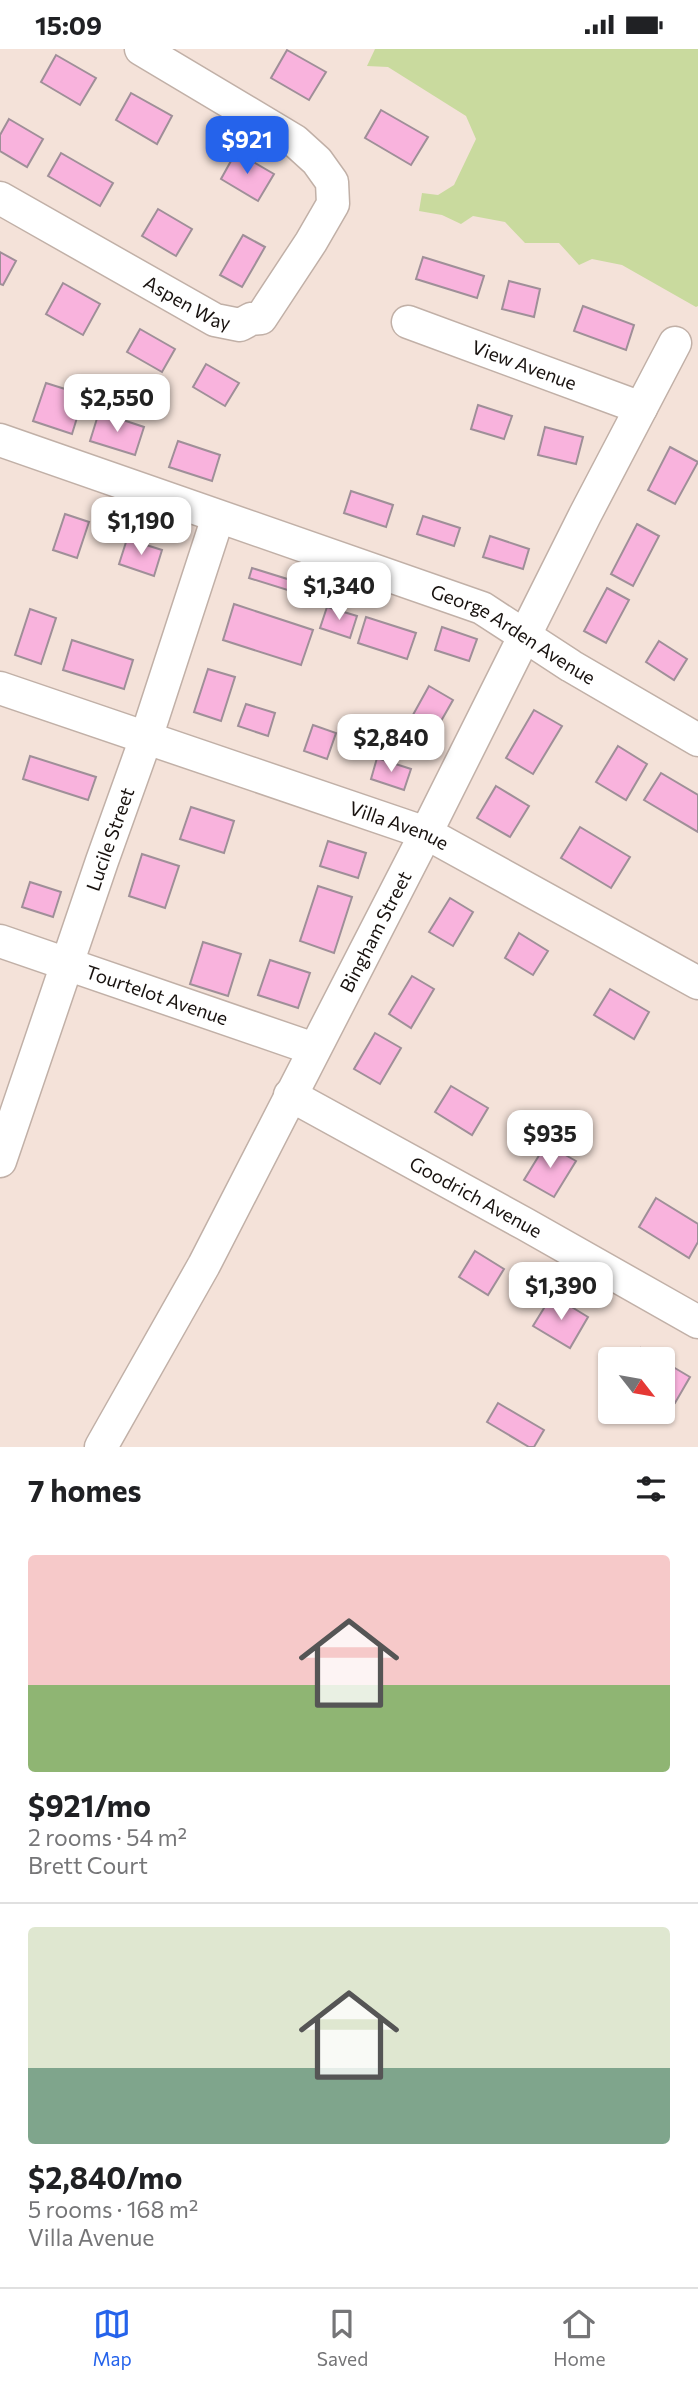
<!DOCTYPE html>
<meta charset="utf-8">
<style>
body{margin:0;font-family:Commissioner,sans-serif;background:#f2f2f2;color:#202124;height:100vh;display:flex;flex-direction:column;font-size:26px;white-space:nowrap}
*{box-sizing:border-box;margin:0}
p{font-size:23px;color:#757577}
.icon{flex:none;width:38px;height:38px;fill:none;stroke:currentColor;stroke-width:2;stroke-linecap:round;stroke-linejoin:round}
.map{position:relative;height:1398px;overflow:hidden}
.panel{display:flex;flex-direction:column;background:#fff;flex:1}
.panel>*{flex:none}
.needle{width:46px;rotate:121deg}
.controls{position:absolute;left:598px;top:1298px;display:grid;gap:14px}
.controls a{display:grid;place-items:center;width:77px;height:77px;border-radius:7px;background:#fff;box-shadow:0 2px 5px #0004;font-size:35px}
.price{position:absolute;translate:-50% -60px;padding:0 16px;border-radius:14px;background:#fff;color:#222;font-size:23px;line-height:46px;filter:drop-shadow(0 2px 4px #0008)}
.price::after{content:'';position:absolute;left:50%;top:42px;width:21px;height:16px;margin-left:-10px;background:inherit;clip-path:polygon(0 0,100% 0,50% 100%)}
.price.on{background:#2563eb;color:#fff}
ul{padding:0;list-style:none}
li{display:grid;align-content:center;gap:14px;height:371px;padding:0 28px}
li+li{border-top:2px solid #e0e0e0}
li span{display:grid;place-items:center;height:217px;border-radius:7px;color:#555}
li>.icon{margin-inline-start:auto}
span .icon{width:126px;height:126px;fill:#fffc;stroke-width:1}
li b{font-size:30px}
h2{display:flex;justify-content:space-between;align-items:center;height:84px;padding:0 28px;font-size:30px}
.status{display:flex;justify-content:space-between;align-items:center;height:49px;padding:0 35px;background:#fff;direction:ltr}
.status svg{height:19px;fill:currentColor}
.dock{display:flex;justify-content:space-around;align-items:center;height:98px;border-top:2px solid #e0e0e0;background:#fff;font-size:19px;color:#757577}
.dock a{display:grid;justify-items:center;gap:4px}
.dock .on{color:#2563eb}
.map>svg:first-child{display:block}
.green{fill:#c9da9e}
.building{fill:#f9b3dd;stroke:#9f8f98;stroke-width:2}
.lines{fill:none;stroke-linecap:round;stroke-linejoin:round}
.minor-casing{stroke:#c1b0a7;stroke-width:35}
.minor{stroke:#fff;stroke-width:32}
.labels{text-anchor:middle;stroke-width:5;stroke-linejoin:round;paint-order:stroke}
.street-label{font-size:19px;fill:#18120f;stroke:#fff0e9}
</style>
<div class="status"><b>15:09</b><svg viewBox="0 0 49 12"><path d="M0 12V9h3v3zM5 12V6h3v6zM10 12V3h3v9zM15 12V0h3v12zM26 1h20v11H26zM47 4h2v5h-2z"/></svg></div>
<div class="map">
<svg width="698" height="1398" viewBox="0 0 698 1398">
<rect width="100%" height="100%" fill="#f4e2d9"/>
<polygon class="green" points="375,0 698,0 698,257 696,258 622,216 592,210 579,216 559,194 525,194 505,173 473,167 461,175 442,166 419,162 422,144 438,146 454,136 476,90 466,67 388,18 367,17"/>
<g class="building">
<polygon points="287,1 326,23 309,51 271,29"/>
<polygon points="56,6 96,29 80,56 41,33"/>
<polygon points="131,44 172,67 157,95 116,71"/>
<polygon points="381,61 428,88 411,116 365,89"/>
<polygon points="9,70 43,90 27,118 0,102 0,86"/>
<polygon points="236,103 274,125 258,152 221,130"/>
<polygon points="61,104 113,134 100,157 48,127"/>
<polygon points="158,160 192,180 176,207 142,187"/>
<polygon points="243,186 265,198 242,238 220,226"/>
<polygon points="0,203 16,212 3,236 0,235"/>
<polygon points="423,208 484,227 477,249 416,230"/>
<polygon points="509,232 540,240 534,268 502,260"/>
<polygon points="63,234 100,255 83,286 46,265"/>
<polygon points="583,257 634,276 626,301 574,282"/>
<polygon points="140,280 175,300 162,323 127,303"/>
<polygon points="206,315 239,334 225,357 193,338"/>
<polygon points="46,334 84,346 72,385 33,372"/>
<polygon points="478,356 512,367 504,390 471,380"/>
<polygon points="99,363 144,378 135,406 90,392"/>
<polygon points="545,378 583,388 576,415 538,406"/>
<polygon points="178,392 220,406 212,432 169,418"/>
<polygon points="670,398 698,413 675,455 648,441"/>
<polygon points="351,442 393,456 386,478 344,464"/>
<polygon points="65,465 89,473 77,509 53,501"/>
<polygon points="423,467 460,479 454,497 417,485"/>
<polygon points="637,475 659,487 633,537 611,525"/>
<polygon points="490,487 529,500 523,520 483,508"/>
<polygon points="127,490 162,501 154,527 119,515"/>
<polygon points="252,519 297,533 294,543 249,529"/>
<polygon points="607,539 629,551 606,594 584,582"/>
<polygon points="234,555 313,581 301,616 223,591"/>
<polygon points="327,558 357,567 350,589 320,579"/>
<polygon points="30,560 56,569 41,615 15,606"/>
<polygon points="366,568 416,584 407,610 358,594"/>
<polygon points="442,578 477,590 469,612 435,601"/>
<polygon points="72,591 133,611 124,640 63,621"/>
<polygon points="659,592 687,610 674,631 646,613"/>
<polygon points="208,620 235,628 221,672 194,663"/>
<polygon points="429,637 453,651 428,695 404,682"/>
<polygon points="246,655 275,664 268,687 238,677"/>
<polygon points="534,661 562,677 533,725 506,709"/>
<polygon points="313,676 336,684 327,710 304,702"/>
<polygon points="618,697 647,715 626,751 596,733"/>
<polygon points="30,707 96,728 88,751 23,730"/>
<polygon points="377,709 411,720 404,741 371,730"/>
<polygon points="661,724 698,746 698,783 644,751"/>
<polygon points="496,737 529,757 510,788 477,769"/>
<polygon points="191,758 234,772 224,804 180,790"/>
<polygon points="580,778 630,808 611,839 561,809"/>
<polygon points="328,792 366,804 358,829 320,817"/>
<polygon points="142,805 179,817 165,859 129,847"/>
<polygon points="30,833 61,843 53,868 22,858"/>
<polygon points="318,837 352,848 334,904 300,892"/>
<polygon points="450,849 473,863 453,897 429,883"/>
<polygon points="519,884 548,902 533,926 505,909"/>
<polygon points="203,893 241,905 228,947 190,935"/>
<polygon points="270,911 310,924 298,959 258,946"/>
<polygon points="412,927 434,940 411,979 389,965"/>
<polygon points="610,940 649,963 634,990 594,966"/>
<polygon points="375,984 401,999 380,1035 354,1020"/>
<polygon points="451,1037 488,1059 472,1086 435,1063"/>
<polygon points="546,1095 576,1112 554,1148 524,1131"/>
<polygon points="656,1149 698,1175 698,1193 689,1209 639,1178"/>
<polygon points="475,1202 504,1220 488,1246 459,1228"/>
<polygon points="552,1246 588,1268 570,1299 533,1277"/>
<polygon points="641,1299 661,1311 634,1311"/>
<polygon points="663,1312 690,1328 675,1354 663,1347"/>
<polygon points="498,1354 544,1381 534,1398 529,1398 487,1373"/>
</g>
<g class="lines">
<defs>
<g id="minor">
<path id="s1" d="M0,149L215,271L240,276L251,270L261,269L311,193L333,155L332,133L317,112L295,92L141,0"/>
<path id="s2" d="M408,273L641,359"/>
<path id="s3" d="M0,391L482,559L571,617L698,691"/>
<path id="s4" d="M0,639L426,784L698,934"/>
<path id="s5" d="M0,892L314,1000"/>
<path id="s6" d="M290,1046L525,1175L698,1273"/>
<path id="s7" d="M0,1112L102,812L146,689L218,468"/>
<path id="s8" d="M101,1398L204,1216L426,784L585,466L675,294"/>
</g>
</defs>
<use href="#minor" class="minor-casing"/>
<use href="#minor" class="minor"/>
</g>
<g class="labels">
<g class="street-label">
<text dy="7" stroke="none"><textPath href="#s1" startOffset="215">Aspen Way</textPath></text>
<text dy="7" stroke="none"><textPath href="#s2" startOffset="124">View Avenue</textPath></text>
<text dy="7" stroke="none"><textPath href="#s3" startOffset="550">George Arden Avenue</textPath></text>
<text dy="7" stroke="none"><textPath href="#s4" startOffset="422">Villa Avenue</textPath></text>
<text dy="7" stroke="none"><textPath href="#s7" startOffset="340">Lucile Street</textPath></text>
<text dy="7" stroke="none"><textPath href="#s8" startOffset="584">Bingham Street</textPath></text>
<text dy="7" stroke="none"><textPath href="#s5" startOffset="166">Tourtelot Avenue</textPath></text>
<text dy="7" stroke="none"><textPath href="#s6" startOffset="212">Goodrich Avenue</textPath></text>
</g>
</g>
</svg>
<div class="controls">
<a><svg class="needle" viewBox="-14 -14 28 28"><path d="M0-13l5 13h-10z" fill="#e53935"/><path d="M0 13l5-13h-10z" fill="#757577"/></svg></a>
</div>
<b class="price on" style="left:247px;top:127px">$921</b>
<b class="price" style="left:117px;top:385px">$2,550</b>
<b class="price" style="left:141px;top:508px">$1,190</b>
<b class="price" style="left:339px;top:573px">$1,340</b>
<b class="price" style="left:391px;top:725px">$2,840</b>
<b class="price" style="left:550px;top:1121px">$935</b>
<b class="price" style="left:561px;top:1273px">$1,390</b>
</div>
<section class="panel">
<h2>7 homes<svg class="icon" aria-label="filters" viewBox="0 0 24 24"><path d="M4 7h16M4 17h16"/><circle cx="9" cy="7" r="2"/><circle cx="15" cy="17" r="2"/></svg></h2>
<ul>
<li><span style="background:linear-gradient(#f6c9c9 60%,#8fb573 0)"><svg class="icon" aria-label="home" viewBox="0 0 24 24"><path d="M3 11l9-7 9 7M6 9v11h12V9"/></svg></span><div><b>$921/mo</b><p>2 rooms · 54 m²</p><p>Brett Court</p></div></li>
<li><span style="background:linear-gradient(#dfe7d0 65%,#7fa58c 0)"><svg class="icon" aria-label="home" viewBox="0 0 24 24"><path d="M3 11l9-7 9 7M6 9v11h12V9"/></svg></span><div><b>$2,840/mo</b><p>5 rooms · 168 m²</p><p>Villa Avenue</p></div></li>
</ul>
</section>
<nav class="dock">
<a class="on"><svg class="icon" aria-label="map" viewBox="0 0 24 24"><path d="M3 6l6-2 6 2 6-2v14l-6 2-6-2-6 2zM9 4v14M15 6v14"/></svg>Map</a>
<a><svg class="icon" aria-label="saved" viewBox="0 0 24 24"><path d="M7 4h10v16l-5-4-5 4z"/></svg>Saved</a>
<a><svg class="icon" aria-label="home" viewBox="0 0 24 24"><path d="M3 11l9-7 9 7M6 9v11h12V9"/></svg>Home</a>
</nav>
